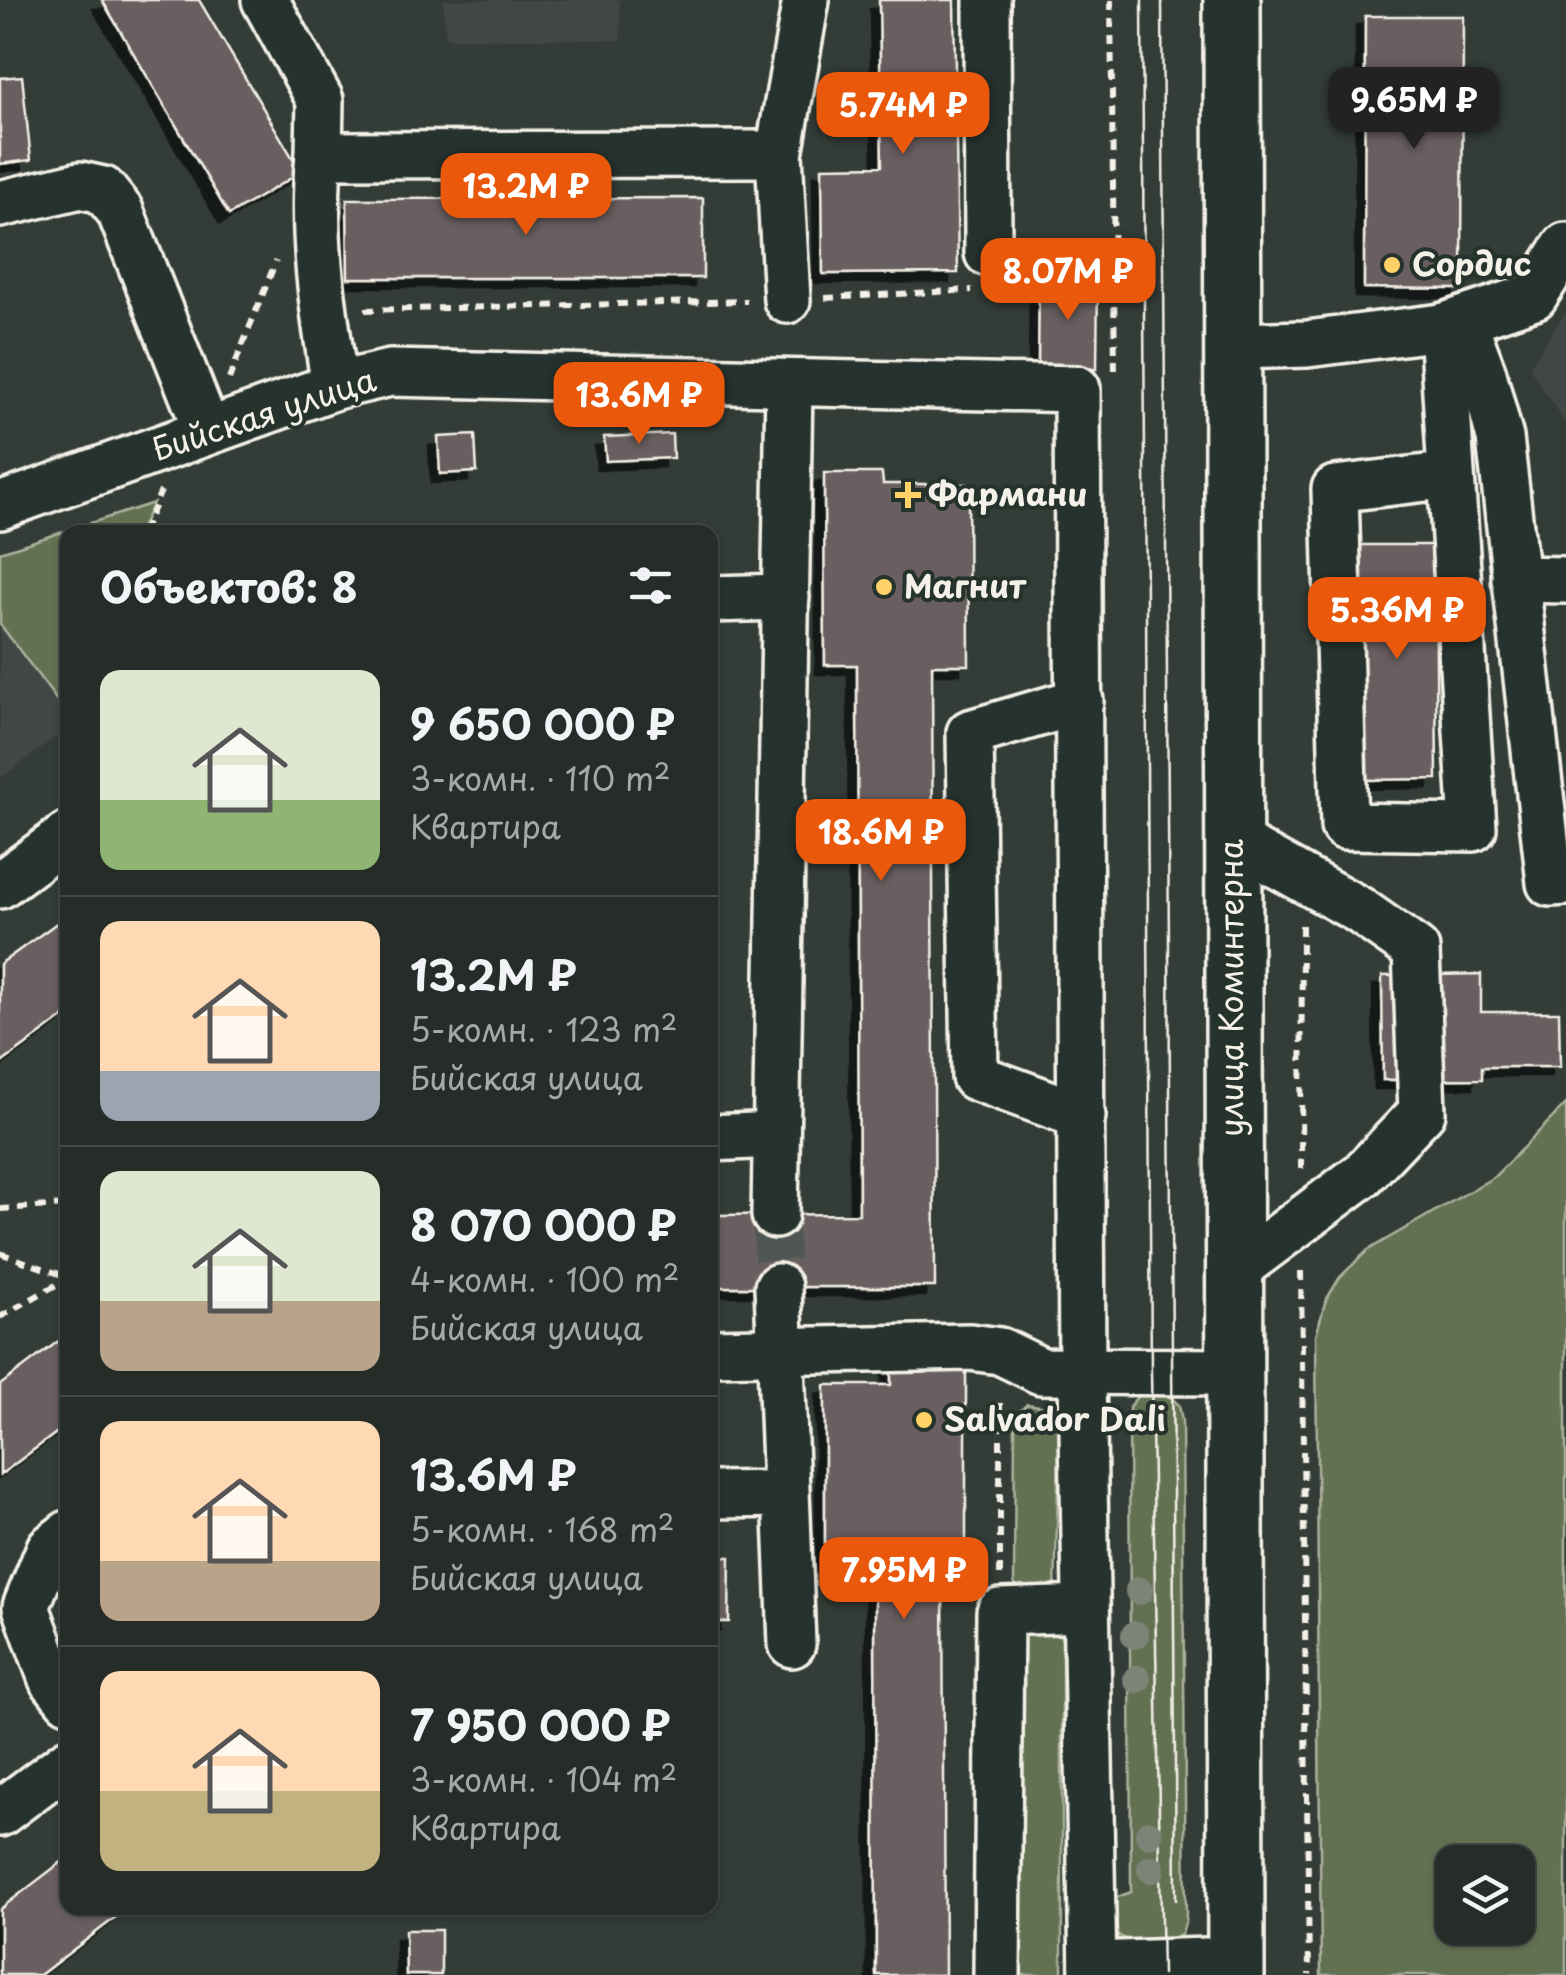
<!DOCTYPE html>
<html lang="ru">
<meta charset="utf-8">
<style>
body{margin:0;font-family:"Playpen Sans",sans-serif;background:#2e3531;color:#f1f3f6;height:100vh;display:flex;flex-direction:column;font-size:38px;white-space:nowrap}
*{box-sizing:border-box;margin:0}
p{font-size:32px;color:#a4a8a8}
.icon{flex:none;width:55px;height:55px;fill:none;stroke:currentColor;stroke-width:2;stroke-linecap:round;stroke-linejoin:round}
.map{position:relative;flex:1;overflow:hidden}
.drawer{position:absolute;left:60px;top:525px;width:658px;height:1390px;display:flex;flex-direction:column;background:#262d29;border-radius:20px;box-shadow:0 2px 8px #0004,0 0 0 2px #424946}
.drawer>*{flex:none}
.controls{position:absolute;left:1435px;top:1845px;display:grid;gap:20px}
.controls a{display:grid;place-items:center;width:100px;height:100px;border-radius:20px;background:#262d29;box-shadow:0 2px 8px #0004,0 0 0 2px #424946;font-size:50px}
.price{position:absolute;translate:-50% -85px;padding:0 22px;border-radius:20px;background:#ea580c;color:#fff;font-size:32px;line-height:65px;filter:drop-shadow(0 2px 5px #0008)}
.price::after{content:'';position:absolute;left:50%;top:60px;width:30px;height:22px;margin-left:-15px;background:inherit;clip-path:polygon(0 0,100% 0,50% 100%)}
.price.active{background:#222;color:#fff}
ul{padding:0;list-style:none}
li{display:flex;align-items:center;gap:30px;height:250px;padding:0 40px}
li+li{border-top:2px solid #424946}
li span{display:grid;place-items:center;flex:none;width:280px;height:200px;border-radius:20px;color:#555}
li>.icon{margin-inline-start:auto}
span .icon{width:120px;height:120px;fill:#fffc;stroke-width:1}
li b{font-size:42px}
h2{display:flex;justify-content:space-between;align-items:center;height:120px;padding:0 40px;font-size:42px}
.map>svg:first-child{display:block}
.built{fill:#434644}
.green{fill:#647152;stroke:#acb19d;stroke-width:2.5;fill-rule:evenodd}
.building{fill:#695e61;stroke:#f4f1e8;stroke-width:2.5;filter:url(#shadow)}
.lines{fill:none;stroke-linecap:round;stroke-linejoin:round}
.minor-tunnel{stroke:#505752;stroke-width:45;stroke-dasharray:45 22;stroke-linecap:butt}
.minor-casing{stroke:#f4f1e8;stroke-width:52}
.major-casing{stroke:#f4f1e8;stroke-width:62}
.path{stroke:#f4f1e8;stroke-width:6;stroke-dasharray:10 8;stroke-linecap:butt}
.minor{stroke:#26332d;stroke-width:45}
.major{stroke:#26332d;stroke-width:55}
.tram{stroke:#f4f1e8;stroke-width:2.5}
.tree{fill:#7d8477}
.poi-dot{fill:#ffd166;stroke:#26332d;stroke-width:4}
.labels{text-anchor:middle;stroke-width:8;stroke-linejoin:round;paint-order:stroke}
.poi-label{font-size:32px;font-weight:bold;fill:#f4f1e8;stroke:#26332d;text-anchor:start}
.street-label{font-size:32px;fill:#f4f1e8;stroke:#26332d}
</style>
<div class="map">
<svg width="1566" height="1975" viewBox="0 0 1566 1975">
<defs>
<filter id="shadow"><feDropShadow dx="-9" dy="9" stdDeviation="0" flood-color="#0009"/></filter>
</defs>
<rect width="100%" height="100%" fill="#333c37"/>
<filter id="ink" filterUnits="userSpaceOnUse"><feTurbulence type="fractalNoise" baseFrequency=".01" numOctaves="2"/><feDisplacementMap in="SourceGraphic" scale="20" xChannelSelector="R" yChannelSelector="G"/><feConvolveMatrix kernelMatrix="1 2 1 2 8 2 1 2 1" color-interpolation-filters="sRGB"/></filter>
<g filter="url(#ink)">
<g class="built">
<polygon points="443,0 620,0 621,40 446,38"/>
<polygon points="1566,311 1566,425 1529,367"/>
<polygon points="0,624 68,714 67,729 0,779"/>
</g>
<g class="green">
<polygon points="153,503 139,532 68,532 67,714 0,624 0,552"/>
<path d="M1566,1104V1975H1321L1316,1335L1326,1300L1340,1277L1368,1250L1494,1177ZM1452,1862H1518V1928H1452Z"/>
<path d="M1147,1394L1168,1395L1179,1405L1182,1421L1186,1920L1182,1934C1159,1946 1129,1947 1110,1929L1112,1899L1131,1892L1129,1407L1137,1397Z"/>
<polygon points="1027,1404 1058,1409 1060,1418 1055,1592 1018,1593 1014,1582 1015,1416"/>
<polygon points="1058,1628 1062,1641 1062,1975 1016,1975 1020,1630"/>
</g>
<g class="building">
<polygon points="102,0 199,0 301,172 229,215"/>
<polygon points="879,0 954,0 958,273 823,274 822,167 882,166"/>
<polygon points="1365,16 1463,16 1462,289 1364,288"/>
<polygon points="22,76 31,160 0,164 0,78"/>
<polygon points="703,198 703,278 348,278 347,199"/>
<polygon points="1039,277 1098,278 1097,369 1038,369"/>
<polygon points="672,434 673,458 606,461 604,437"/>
<polygon points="475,435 477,472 440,474 438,437"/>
<polygon points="824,473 882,473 883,484 968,484 969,665 932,665 935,1287 710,1287 710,1215 859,1214 857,665 825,665"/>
<polygon points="1358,545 1435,545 1437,779 1360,780"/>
<polygon points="68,915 68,1014 0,1064 0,964"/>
<polygon points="1481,974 1481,1012 1559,1012 1560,1067 1482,1067 1482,1079 1383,1080 1382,976"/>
<polygon points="68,1334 68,1424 0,1475 0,1385"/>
<polygon points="891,1362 966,1362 966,1572 943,1572 945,1975 876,1975 875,1573 825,1573 825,1385 891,1385"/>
<polygon points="710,1557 730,1557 729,1622 710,1622"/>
<polygon points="68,1857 68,1908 128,1908 40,1975 0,1975 0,1909"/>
<polygon points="405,1930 441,1930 441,1975 406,1975"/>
</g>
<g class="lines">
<polyline class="minor-tunnel" points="775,1215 778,1287"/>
<defs>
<g id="minor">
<polyline points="265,0 320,100 319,155"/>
<polyline points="987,0 988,253"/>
<polyline points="0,204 80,185 103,190 120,211 207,431"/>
<polyline points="787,300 779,154 806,0"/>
<polyline points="1463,320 1483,374 1500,438 1550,883 1566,882"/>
<polyline points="1442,327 1473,828 1344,826 1335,489 1451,475"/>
<polyline points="1234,346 1307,344 1442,327 1534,296 1566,246"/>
<path d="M335,386C323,311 311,231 319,155L779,154"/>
<polyline points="0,506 335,386 390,373 1077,389 1082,1374 1093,1975"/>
<polyline points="1515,579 1566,580"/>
<polyline points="710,599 786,597"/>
<polyline points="1080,701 970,733 975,1077 1082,1116"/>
<polyline points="1231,839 1359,910 1416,950 1422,1112 1362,1175 1234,1271"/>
<polyline points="0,885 68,835"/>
<polyline points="710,1138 776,1135"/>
<polyline points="775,1215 789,385"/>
<polyline points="778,1287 792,1644"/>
<polyline points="710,1352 970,1347 1000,1351 1041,1371 1232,1372"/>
<polyline points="710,1495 785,1494"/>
<polyline points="68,1534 50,1548 26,1607 52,1679 68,1699"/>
<polyline points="0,1813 68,1762"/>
<polyline points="1093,1965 1236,1960"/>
<polyline points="997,1975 1000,1612 1086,1609"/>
</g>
<polyline id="major" points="1232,0 1236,1975"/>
</defs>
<use href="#minor" class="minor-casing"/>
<use href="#major" class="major-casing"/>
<g class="path">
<polyline points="1111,0 1115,374"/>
<polyline points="825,298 972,290"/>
<polyline points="365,310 747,301"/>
<polyline points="229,379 276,261"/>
<polyline points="143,532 161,491"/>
<polyline points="1301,1169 1302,921"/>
<polyline points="0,1209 68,1205"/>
<polyline points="0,1253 68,1277"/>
<polyline points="1301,1271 1309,1975"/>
<polyline points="0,1317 68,1278"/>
<polyline points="1000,1575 1000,1397"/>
</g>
<use href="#minor" class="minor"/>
<use href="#major" class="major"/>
<g class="tram">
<polyline points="1142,0 1151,1373 1162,1975"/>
<polyline points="1162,0 1176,1900"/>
</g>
</g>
<g class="tree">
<circle cx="1139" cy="1591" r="14"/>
<circle cx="1135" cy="1635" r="14"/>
<circle cx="1137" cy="1679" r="14"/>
<circle cx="1149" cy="1834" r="14"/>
<circle cx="1151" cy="1869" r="14"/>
</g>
</g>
<g class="poi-dot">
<circle cx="1392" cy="265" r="10"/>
<path d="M903 480h10v10h10v10h-10v10h-10v-10h-10v-10h10z"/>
<circle cx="884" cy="587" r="10"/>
<circle cx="924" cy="1420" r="10"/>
</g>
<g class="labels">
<g class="poi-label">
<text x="1412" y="276">Сордис</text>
<text x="928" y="506">Фармани</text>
<text x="904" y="598">Магнит</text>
<text x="944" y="1431">Salvador Dali</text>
</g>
<g class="street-label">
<text transform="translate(264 415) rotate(-18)" y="11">Бийская улица</text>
<text transform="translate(1232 988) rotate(-90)" y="11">улица Коминтерна</text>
</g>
</g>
</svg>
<div class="controls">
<a><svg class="icon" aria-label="layers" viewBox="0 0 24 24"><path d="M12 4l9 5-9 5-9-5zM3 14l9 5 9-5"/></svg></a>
</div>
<b class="price active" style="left:1414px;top:152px">9.65M ₽</b>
<b class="price" style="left:903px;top:157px">5.74M ₽</b>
<b class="price" style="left:526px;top:238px">13.2M ₽</b>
<b class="price" style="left:1068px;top:323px">8.07M ₽</b>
<b class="price" style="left:639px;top:447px">13.6M ₽</b>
<b class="price" style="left:1397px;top:662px">5.36M ₽</b>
<b class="price" style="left:881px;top:884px">18.6M ₽</b>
<b class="price" style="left:904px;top:1622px">7.95M ₽</b>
<section class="drawer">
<h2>Объектов: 8<svg class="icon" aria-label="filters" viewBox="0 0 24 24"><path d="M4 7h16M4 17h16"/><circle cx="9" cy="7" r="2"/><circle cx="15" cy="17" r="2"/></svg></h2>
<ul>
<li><span style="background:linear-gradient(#dfe7d0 65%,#8fb573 0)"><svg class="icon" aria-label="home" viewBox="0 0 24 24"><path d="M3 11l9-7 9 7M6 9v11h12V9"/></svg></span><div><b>9 650 000 ₽</b><p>3-комн. · 110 m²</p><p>Квартира</p></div></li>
<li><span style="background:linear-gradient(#ffd9b3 75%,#9aa5b1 0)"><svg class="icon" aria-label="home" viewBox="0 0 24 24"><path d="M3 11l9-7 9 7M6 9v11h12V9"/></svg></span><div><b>13.2M ₽</b><p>5-комн. · 123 m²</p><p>Бийская улица</p></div></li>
<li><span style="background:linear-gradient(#dfe7d0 65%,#b9a48a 0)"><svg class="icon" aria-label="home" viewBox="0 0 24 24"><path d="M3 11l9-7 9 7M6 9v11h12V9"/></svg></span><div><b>8 070 000 ₽</b><p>4-комн. · 100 m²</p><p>Бийская улица</p></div></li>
<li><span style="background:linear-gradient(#ffd9b3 70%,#b9a48a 0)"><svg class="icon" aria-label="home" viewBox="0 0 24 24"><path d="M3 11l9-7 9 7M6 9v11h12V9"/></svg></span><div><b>13.6M ₽</b><p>5-комн. · 168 m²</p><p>Бийская улица</p></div></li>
<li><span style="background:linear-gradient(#ffd9b3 60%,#c2b280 0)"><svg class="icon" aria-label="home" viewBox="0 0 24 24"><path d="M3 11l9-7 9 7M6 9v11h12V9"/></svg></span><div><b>7 950 000 ₽</b><p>3-комн. · 104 m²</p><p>Квартира</p></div></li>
</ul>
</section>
</div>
